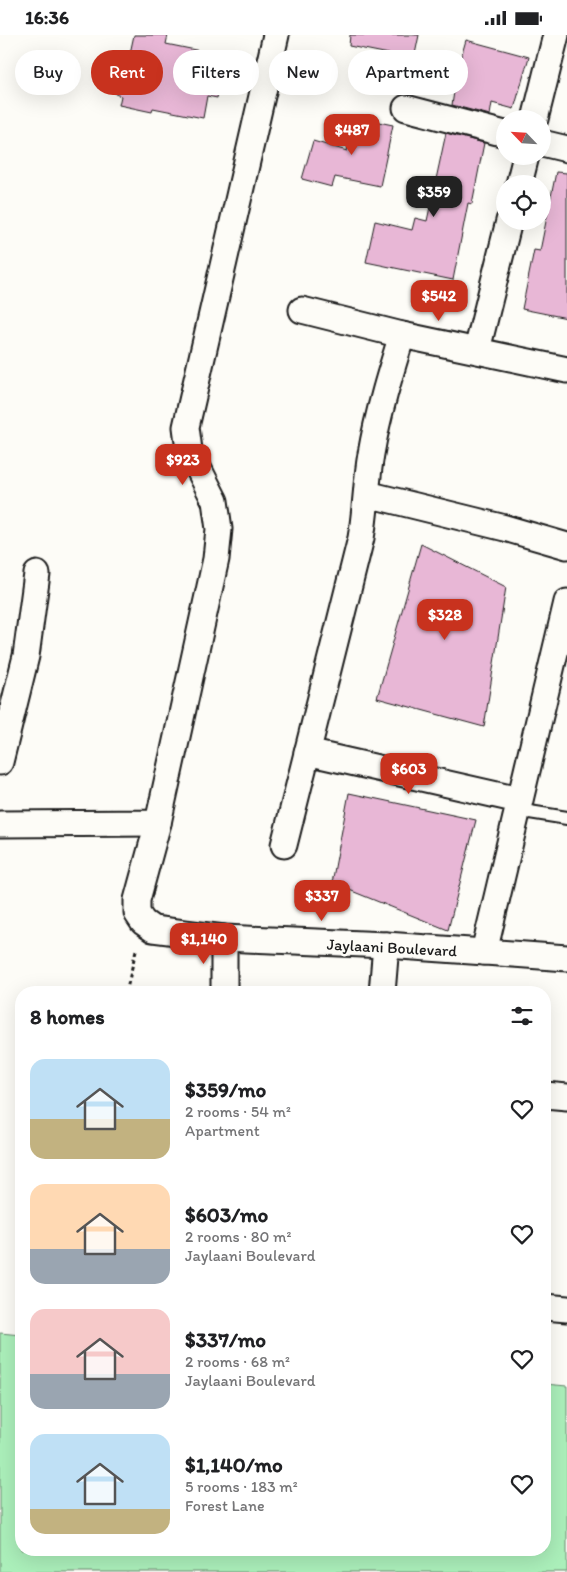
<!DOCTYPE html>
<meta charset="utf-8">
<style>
body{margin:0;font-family:Itim,sans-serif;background:#f6f6f6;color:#202124;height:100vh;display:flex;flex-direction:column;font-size:19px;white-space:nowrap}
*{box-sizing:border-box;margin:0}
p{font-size:16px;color:#757577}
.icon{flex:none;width:28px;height:28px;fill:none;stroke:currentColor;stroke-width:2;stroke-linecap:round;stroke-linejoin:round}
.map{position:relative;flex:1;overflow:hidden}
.drawer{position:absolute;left:15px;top:951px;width:536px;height:570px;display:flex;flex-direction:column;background:#fff;border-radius:20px;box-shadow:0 5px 20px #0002}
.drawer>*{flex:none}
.guide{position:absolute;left:15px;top:15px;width:538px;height:45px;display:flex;gap:10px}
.needle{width:32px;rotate:295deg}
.buttons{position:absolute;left:496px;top:75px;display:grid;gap:10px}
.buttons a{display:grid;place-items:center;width:55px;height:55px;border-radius:50%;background:#fff;box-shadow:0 5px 20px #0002;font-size:25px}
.price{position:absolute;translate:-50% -42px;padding:0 11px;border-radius:10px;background:#c8321e;color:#fff;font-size:16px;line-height:32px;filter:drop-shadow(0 1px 2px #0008)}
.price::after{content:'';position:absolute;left:50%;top:30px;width:15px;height:11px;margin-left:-8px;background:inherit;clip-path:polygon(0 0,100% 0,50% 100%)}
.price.on{background:#222;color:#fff}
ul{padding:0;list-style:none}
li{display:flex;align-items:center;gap:15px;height:125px;padding:0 15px}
li span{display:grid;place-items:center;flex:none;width:140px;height:100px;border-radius:15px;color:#555}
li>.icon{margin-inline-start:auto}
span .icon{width:60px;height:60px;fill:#fffc;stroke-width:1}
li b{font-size:21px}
h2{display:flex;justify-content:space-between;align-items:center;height:60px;padding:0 15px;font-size:21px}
.tag{padding:0 18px;border-radius:22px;background:#fff;box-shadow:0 5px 20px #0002;font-size:18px;line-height:45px}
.tag.on{background:#c8321e;color:#fff}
.status{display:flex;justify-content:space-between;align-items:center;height:35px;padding:0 25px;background:#fff;direction:ltr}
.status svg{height:14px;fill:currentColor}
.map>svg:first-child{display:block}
.green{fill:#abefba;stroke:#64866b}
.building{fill:#e8b7d6;stroke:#1c1c1c}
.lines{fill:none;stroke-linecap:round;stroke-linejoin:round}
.lane-casing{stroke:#1c1c1c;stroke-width:16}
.street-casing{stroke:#1c1c1c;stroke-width:29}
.path{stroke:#1c1c1c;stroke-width:3;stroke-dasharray:4 4;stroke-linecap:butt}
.lane{stroke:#fdfcf7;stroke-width:12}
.street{stroke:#fdfcf7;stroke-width:25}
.labels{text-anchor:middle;stroke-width:5;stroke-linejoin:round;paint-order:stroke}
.street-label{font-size:16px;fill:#1c1c1c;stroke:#fdfcf7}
</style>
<div class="status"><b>16:36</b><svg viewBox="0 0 49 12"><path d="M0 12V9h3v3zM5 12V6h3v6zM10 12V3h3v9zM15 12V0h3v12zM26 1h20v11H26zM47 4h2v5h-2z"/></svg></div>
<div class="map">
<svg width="567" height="1537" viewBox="0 0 567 1537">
<rect width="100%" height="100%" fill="#fdfcf7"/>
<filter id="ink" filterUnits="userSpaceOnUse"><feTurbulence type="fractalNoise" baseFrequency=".02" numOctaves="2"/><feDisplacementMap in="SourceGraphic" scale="10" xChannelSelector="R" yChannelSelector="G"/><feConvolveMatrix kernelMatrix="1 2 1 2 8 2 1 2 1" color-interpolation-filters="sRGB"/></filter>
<g filter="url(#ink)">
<polygon class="green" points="0,1298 21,1300 21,1515 545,1515 545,1349 567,1351 567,1537 0,1537"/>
<g class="building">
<polygon points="134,0 168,0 166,9 225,21 217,63 207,61 203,83 153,73 152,77 119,70 121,61 115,59 120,35 126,37"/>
<polygon points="350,0 419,0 414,24 349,11"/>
<polygon points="466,5 529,22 514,74 492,68 490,80 452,70 454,57 451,57"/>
<polygon points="354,82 393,90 380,151 335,142 332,152 302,144 313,106 347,116"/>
<polygon points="446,98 484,108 472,169 468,168 453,245 366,227 375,186 412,195 415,183 427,186"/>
<polygon points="556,137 567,138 567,283 522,274 534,215 540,216"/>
<polygon points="421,509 506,552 484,692 377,663"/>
<polygon points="349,758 476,785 448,895 332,848"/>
</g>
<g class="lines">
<defs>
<polyline id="lane" points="517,775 567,783"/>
<g id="street">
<polyline points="406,73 505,99"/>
<polyline points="535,84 556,0"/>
<polyline points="542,108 567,114"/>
<polyline points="519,149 526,121"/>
<polyline points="302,275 402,300 567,335"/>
<polyline points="477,315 509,186"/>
<polyline points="367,459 505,493 567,511"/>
<polyline points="307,717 519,765"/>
<polyline points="0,727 26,621 37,539"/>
<polyline points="158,788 137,865 137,878 143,887 153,894 224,903 386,910 567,923"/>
<polyline points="0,789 158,788 216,524 219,494 215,466 189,415 186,392 276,0"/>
<path d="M284,810L361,503C366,475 366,447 371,419C378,378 390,339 402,300"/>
<polyline points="484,917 567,567"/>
<polyline points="224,958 224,903"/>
<polyline points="382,958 386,910"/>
<polyline points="545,1060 567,1062"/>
<polyline points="545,1272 567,1274"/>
</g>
</defs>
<use href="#lane" class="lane-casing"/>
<use href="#street" class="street-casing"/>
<polyline class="path" points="126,958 136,915"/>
<use href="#lane" class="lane"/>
<use href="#street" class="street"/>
</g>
</g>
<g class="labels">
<g class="street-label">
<text transform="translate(392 912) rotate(3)" y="6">Jaylaani Boulevard</text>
</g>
</g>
</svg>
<div class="buttons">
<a><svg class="needle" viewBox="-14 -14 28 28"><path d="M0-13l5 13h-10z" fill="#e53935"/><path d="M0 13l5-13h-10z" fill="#757577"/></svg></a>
<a><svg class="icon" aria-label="locate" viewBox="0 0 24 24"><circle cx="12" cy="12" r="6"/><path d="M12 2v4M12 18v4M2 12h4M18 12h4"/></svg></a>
</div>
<b class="price" style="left:352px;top:121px">$487</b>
<b class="price on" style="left:434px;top:183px">$359</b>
<b class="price" style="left:439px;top:287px">$542</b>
<b class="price" style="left:183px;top:451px">$923</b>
<b class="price" style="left:445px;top:606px">$328</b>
<b class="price" style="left:409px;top:760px">$603</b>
<b class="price" style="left:322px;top:887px">$337</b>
<b class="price" style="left:204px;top:930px">$1,140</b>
<div class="guide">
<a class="tag">Buy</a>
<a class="tag on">Rent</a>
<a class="tag">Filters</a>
<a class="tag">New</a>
<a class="tag">Apartment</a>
</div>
<section class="drawer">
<h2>8 homes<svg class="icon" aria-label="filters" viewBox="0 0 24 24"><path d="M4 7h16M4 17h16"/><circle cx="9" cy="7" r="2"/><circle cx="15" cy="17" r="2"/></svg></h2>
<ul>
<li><span style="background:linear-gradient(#bfe0f5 60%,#c2b280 0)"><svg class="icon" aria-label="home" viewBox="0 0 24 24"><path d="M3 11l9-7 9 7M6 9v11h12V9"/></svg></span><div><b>$359/mo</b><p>2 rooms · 54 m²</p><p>Apartment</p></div><svg class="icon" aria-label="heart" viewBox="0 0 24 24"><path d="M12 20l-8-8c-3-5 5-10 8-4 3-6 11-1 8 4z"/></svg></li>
<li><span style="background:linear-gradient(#ffd9b3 65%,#9aa5b1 0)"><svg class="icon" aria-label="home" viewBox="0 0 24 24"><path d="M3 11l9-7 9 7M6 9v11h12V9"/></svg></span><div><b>$603/mo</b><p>2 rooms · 80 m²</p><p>Jaylaani Boulevard</p></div><svg class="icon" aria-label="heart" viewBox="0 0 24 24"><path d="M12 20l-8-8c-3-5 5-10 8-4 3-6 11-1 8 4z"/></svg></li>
<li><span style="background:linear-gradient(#f6c9c9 65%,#9aa5b1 0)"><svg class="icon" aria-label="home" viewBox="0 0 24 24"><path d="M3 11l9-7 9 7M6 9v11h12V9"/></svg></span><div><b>$337/mo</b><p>2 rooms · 68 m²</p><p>Jaylaani Boulevard</p></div><svg class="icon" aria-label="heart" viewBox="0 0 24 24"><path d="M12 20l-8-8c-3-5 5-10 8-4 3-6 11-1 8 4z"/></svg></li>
<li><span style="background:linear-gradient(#bfe0f5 75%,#c2b280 0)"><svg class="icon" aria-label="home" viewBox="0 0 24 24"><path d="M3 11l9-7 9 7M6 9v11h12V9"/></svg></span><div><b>$1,140/mo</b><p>5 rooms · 183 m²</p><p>Forest Lane</p></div><svg class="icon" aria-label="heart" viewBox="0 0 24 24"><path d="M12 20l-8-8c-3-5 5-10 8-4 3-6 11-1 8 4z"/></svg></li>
</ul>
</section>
</div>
